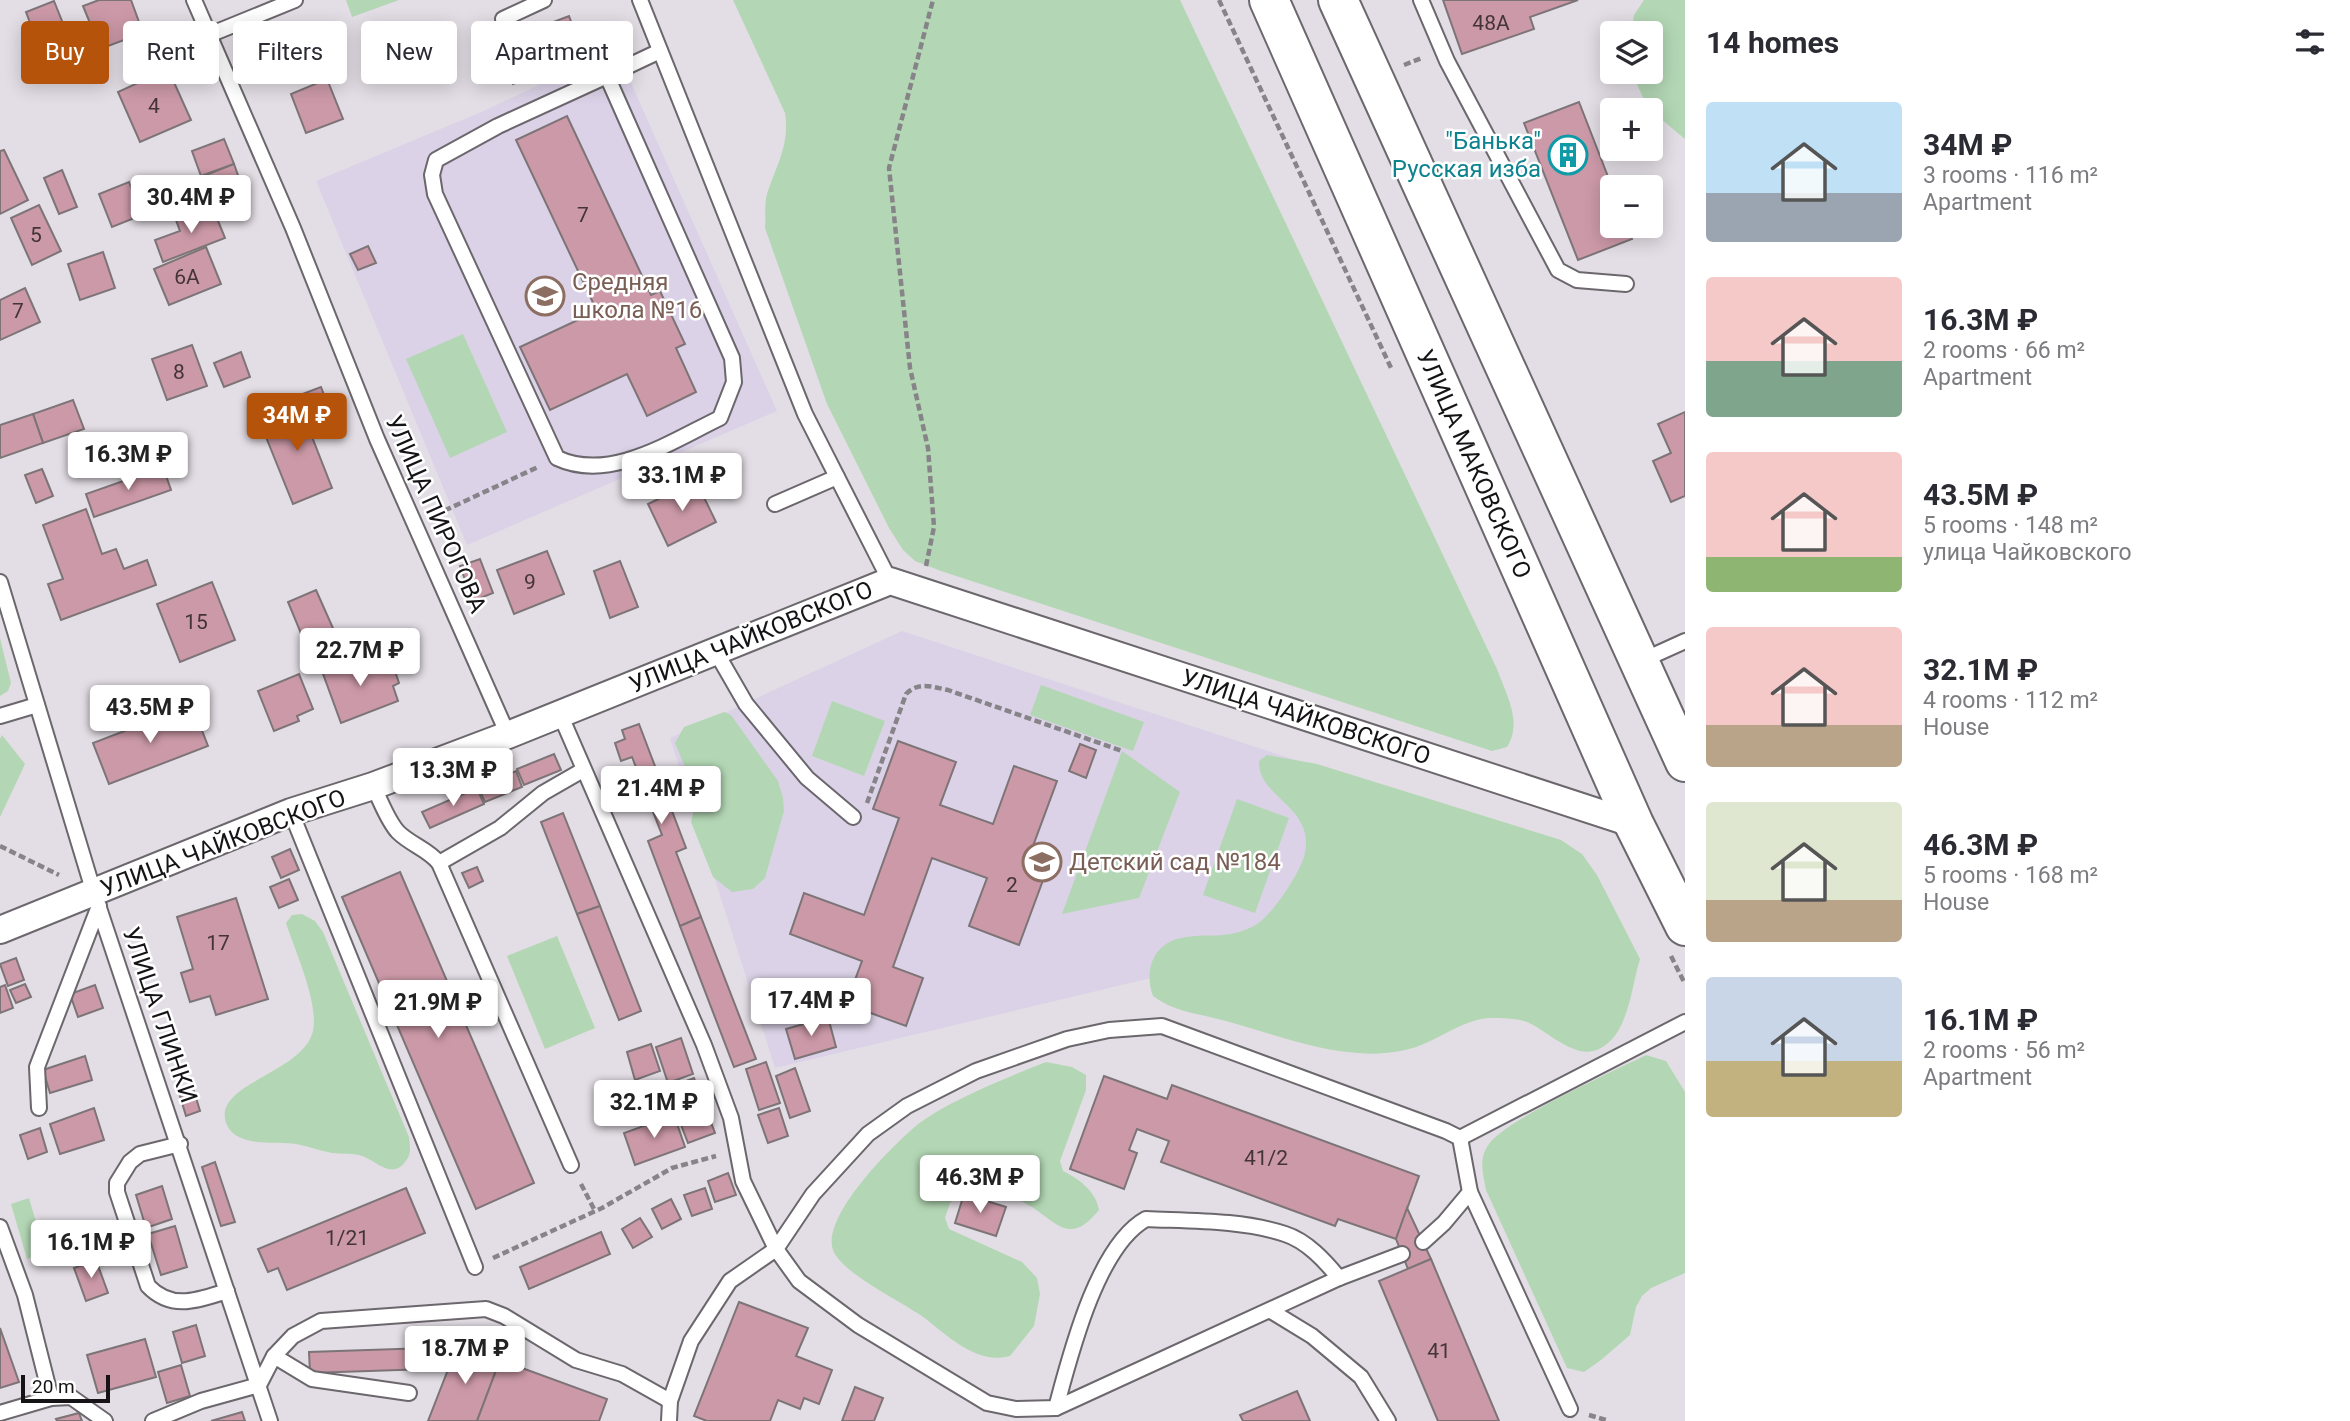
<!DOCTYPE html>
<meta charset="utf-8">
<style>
body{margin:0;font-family:Roboto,sans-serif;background:#f2f2f3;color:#2b2b33;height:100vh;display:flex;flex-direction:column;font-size:26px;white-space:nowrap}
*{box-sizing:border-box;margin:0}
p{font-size:23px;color:#7c7c81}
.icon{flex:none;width:38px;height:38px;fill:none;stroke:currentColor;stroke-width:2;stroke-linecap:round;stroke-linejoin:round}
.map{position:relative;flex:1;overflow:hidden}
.sheet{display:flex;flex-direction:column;background:#fff;width:665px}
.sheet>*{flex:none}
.guide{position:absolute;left:21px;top:21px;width:665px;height:63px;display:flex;gap:14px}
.buttons{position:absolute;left:1600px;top:21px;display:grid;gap:14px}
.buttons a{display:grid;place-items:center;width:63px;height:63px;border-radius:7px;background:#fff;box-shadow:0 4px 18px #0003;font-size:35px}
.scale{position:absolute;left:21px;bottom:18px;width:89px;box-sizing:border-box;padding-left:7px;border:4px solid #151316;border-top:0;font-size:19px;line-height:24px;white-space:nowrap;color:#151316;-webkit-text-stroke:5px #fff;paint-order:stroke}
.price{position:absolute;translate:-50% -60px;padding:0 16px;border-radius:7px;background:#fff;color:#222;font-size:23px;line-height:46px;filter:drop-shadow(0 2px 4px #0008)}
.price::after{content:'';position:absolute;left:50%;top:42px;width:21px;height:16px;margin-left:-10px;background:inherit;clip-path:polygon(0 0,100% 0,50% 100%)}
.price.on{background:#b45309;color:#fff}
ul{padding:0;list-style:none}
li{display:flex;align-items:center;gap:21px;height:175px;padding:0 21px}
li span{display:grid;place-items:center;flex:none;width:196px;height:140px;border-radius:7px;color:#555}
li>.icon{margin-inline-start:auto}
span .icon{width:84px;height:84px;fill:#fffc;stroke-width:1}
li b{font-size:30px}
h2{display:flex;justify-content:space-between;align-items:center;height:84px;padding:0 21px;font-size:30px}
.pill{padding:0 24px;border-radius:7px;background:#fff;box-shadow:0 4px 18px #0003;font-size:24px;line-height:63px}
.pill.on{background:#b45309;color:#fff}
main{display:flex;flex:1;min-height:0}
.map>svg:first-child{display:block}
.education{fill:#dbd2e7}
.green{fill:#b3d7b4}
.building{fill:#cc99a8;stroke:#7c7477;stroke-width:2}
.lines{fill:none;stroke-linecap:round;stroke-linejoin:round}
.lane-casing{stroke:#6b676d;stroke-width:18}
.street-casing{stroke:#6b676d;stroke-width:30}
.highway-casing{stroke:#6b676d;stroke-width:42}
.path{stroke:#878489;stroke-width:4.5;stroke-dasharray:7 3.5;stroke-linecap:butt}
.lane{stroke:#fff;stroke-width:14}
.street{stroke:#fff;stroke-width:26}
.highway{stroke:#fff;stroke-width:38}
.labels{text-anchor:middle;stroke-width:5;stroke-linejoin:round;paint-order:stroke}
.number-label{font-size:21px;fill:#43343a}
.culture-label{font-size:24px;fill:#0d838f;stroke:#fff;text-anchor:end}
.education-label{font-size:24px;fill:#785e54;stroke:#fff;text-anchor:start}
.street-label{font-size:24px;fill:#151316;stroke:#fff}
</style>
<main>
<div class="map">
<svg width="1685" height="1421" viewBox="0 0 1685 1421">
<rect width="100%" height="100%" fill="#e3dee5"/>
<g class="education">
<polygon points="616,49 777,411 467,545 316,181 479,113"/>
<polygon points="902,631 1396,793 1352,930 775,1068 670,738"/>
</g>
<g class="green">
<polygon points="346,0 399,0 352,17"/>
<path d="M733,0H1180L1497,669C1506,694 1523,722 1507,747L1492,751L941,571L915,561L903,550L889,528L827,404L765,228C766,217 764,205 767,194C776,166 790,145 785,113Z"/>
<path d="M1644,0H1685V139C1659,117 1641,106 1634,72H1650V33H1631L1634,15Z"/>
<polygon points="463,334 507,432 450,458 406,359"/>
<polygon points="0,638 11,683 8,691 0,696"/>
<polygon points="1041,685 1144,722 1133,751 1030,715"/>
<polygon points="832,701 885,721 864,776 812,756"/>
<polygon points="724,712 731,715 778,781 783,798 784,811 765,878 753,889 732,892 713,877 691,822 697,796 675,743 684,727"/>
<polygon points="2,735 25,764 0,817 0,739"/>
<polygon points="1122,751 1180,792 1139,898 1062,914"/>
<path d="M1267,755L1317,764L1561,840L1582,854L1597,875L1640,959C1631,987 1629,1035 1599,1049C1575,1061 1547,1030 1527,1022C1517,1018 1500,1018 1490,1018C1461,1019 1433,1045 1405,1050C1341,1064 1278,1034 1218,1019C1194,1013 1173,1011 1153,996C1144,972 1152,944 1181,938C1208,932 1224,941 1254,926C1271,917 1298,876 1304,857C1318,807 1257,798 1259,761Z"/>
<polygon points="1237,799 1289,818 1255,913 1203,895"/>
<path d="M302,914L315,921L323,932L409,1137C410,1147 412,1154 405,1162C391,1181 374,1158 359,1155C350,1153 341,1154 332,1153C320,1151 308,1146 296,1144C277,1141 237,1148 227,1125C209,1084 303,1074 313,1031C319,1003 295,951 286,923L292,915Z"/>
<polygon points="557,936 595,1028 545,1049 507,956"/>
<path d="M1646,1055L1666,1061L1685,1092V1273L1651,1288L1642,1296L1636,1307L1630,1335L1601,1360L1584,1372L1567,1368L1486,1190C1483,1173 1478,1159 1489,1144C1505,1120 1614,1071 1646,1055Z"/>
<path d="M1046,1062L1072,1067L1086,1075V1090L1060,1161L1063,1171C1079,1179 1096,1191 1099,1210C1071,1244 1060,1226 1032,1207C1022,1201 1008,1194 997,1191C988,1188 975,1190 965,1190L950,1203L945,1218L949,1229L1022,1262L1037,1278L1040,1294L1034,1326L1010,1356C978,1365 950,1338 926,1319C903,1302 841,1273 833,1250C821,1216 895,1142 921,1122C951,1100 1010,1076 1046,1062Z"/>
<polygon points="29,1198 45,1253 27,1259 11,1204"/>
</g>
<g class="building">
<polygon points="99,0 131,0 143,33 92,52 83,26 90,23 83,6"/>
<polygon points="1443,0 1578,0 1530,17 1534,29 1462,54"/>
<polygon points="54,1 72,46 43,57 26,12"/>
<polygon points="569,16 582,51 541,67 543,73 513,84 501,51 530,40 527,32"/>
<polygon points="283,33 297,69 271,79 257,43"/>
<polygon points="168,69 191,120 140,142 118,92"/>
<polygon points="327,79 343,119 306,133 291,94"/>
<polygon points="1579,102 1612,187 1612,226 1627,226 1632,239 1578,260 1524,123"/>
<polygon points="567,116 651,295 660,291 685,344 676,348 696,392 647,416 627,374 550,410 520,347 597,311 516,140"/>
<polygon points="224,139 234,164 201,176 192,151"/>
<polygon points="4,150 28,200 0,214 0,151"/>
<polygon points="234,164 240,181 212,191 206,175"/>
<polygon points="62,170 77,207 59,214 44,178"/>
<polygon points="129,182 142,215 112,227 99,194"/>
<polygon points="39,205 61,251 32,265 11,218"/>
<polygon points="212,206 225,238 163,262 155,240 180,231 176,220"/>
<polygon points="368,246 376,263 358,270 350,254"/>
<polygon points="206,247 221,284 169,305 154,269"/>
<polygon points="103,252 115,288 80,300 68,264"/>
<polygon points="25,288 40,322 0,340 0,300"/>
<polygon points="192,345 207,386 167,400 152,359"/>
<polygon points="241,352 250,377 224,387 214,363"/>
<polygon points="321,387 331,413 308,422 297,396"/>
<polygon points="296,396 332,488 293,504 266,437 281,430 272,406"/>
<polygon points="73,400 84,429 43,443 33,414"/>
<polygon points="1685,412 1685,496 1671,502 1653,461 1671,453 1658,424"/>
<polygon points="33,414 43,443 0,458 0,425"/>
<polygon points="163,467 171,490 94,517 86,494"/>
<polygon points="42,469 53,496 36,503 25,475"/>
<polygon points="696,481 716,522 668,546 648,504"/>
<polygon points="86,509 102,554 116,549 124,569 147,560 156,585 61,620 48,584 63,579 43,525"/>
<polygon points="547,551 564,594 514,614 497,570"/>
<polygon points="480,559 493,593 473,601 460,566"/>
<polygon points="620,561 638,607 610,618 594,571"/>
<polygon points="212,582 235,640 180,662 157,604"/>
<polygon points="316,590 336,635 307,648 288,602"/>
<polygon points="357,657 363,673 392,662 399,683 393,686 398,701 341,723 322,671"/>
<polygon points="299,674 313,709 297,716 299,721 274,731 258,691"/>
<polygon points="192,705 208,746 109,784 93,743"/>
<polygon points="639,724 686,848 676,852 701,917 680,926 648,841 662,835 632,757 621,761 615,743 625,739 622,730"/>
<polygon points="898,741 956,762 940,805 993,824 1014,766 1057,781 1026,865 1046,872 1019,945 969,926 987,878 932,858 893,967 923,978 906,1026 846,1004 862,961 790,934 804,893 864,915 899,818 873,809"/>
<polygon points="1080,744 1096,750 1086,778 1069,771"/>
<polygon points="554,754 561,770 524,785 517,769"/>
<polygon points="516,771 522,787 485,802 478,787"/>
<polygon points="477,788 484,804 430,828 422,812"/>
<polygon points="563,813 600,906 577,914 541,822"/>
<polygon points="290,849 299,870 281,878 272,857"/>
<polygon points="477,867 483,881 469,888 462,873"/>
<polygon points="400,872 534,1183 476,1209 342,897"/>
<polygon points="289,879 298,900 279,908 270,887"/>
<polygon points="236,898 268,999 216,1015 210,996 190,1002 181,973 193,969 177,917"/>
<polygon points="600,906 641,1011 619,1020 577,914"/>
<polygon points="701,917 756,1059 734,1067 680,926"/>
<polygon points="16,958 24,980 8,986 0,964"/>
<polygon points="25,984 31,997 16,1003 10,990"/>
<polygon points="5,985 13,1008 0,1013 0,987"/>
<polygon points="95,985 103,1008 78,1017 70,994"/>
<polygon points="828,1017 836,1047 795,1059 786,1029"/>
<polygon points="681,1038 693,1074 668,1083 656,1047"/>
<polygon points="651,1044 660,1071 635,1080 627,1052"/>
<polygon points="85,1056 92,1080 50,1093 43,1070"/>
<polygon points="766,1062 780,1103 759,1110 746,1069"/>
<polygon points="795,1068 810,1111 790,1118 776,1076"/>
<polygon points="1104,1076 1167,1099 1172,1085 1419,1176 1396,1239 1338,1219 1335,1226 1161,1162 1169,1141 1137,1129 1129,1150 1137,1153 1124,1189 1070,1169"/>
<polygon points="694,1078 715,1133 688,1143 667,1088"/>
<polygon points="194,1091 200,1111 186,1116 180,1096"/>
<polygon points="94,1108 104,1140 60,1154 50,1124"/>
<polygon points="779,1108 788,1136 768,1143 758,1115"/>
<polygon points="674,1115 685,1147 635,1165 624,1133"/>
<polygon points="40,1128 47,1152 28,1159 20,1135"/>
<polygon points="215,1162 235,1222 221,1226 202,1167"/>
<polygon points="728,1173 736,1195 715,1202 708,1181"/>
<polygon points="162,1186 172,1219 146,1228 136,1195"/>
<polygon points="406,1188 425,1233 287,1290 278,1268 268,1272 258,1249"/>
<polygon points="705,1188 712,1209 692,1216 684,1195"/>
<polygon points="964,1194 1006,1207 996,1236 955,1223"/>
<polygon points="671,1199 681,1219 662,1229 652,1209"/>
<polygon points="1407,1208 1431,1259 1408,1269 1396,1239"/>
<polygon points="640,1218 652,1237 633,1248 622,1229"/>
<polygon points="175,1226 187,1267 161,1275 148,1234"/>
<polygon points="601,1232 610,1254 529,1289 520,1267"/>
<polygon points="1431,1259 1499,1421 1438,1421 1379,1281"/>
<polygon points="96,1260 108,1293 86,1301 74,1268"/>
<polygon points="739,1302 808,1328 796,1356 832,1370 819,1404 804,1398 800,1409 778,1400 770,1421 707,1421 694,1416"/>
<polygon points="196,1325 205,1356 182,1363 173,1332"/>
<polygon points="0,1328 19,1382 0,1388"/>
<polygon points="145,1339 156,1377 98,1393 87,1355"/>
<polygon points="458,1344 500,1360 477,1421 428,1421"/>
<polygon points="427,1348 428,1369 310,1373 309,1352"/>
<polygon points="500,1360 607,1399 599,1421 477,1421"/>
<polygon points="181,1365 190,1396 167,1403 158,1372"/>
<polygon points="855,1387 883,1398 874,1421 842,1421"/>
<polygon points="1297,1391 1310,1421 1243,1421 1240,1415"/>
<polygon points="242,1412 245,1421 211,1421"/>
<polygon points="79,1413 82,1421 57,1421 56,1419"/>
</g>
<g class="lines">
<defs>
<g id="lane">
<polyline points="194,0 293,228 377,439 508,735"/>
<polyline points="640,0 805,414 890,581"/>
<polyline points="1421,0 1447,61 1558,270 1577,280 1626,284"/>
<polyline points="503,19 544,0"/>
<polyline points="209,35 295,0"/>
<path d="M607,76L498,126L436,160L432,175L435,194L557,458C610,483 672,441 720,418L734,382L732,358L607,76L660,51"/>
<polyline points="775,504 837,477"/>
<polyline points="0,582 94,893 270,1421"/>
<polyline points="716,652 746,704 807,778 853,817"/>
<polyline points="1641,661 1685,641"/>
<polyline points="560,714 704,1045 731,1118 743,1181 776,1249 799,1281 858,1325 987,1403 1016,1409 1056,1408 1339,1278 1402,1254"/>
<polyline points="0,716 37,705"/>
<path d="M373,786C381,801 387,820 398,832C411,845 428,849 439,863L571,1165"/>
<polyline points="291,812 475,1267"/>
<polyline points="439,863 500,828 543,793 583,770"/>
<polyline points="39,1108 37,1067 99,906"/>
<polyline points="1460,1138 1685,1022"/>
<path d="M180,1144L140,1154L130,1162L117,1183V1192L148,1286C172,1311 198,1300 227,1291"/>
<polyline points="0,1227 25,1295 51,1398"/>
<polyline points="1423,1242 1444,1223 1470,1192 1570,1409"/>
<polyline points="1271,1311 1312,1336 1361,1377 1388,1421"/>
<polyline points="274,1356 312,1379 409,1393"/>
<path d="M1056,1408C1070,1356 1097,1246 1146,1219C1190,1221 1243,1220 1285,1234C1307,1241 1325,1261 1339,1278"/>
<polyline points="0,1413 51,1398 71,1397 105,1421"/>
<polyline points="153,1421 201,1401 259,1385 274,1356 293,1336 321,1321 486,1309 504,1316 576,1360 622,1374 670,1401"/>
<polyline points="669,1421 670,1401 691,1341 730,1281 776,1249 813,1194 868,1134 907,1106 976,1071 1067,1039 1109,1030 1162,1026 1446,1131 1460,1138 1470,1192"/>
</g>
<polyline id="street" points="0,930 291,812 373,786 508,735 890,581 1634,824"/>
<g id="highway">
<polyline points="1269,0 1634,824 1685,926"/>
<polyline points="1338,0 1685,762"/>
</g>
</defs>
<use href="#lane" class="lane-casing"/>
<use href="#street" class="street-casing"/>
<use href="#highway" class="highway-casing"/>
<g class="path">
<polyline points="1219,0 1392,370"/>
<polyline points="1404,65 1422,58"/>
<polyline points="435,515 538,467"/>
<polyline points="926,566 934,527 928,448 910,368 889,168 933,0"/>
<path d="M867,803L906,694C919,681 932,687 948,690L1122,751"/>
<polyline points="0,846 59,875"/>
<polyline points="1671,956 1685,984"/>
<polyline points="581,1184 595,1211"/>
<polyline points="493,1258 602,1208 672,1168 716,1156"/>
<polyline points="1589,1415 1609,1421"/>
</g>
<use href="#lane" class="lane"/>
<use href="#street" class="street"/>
<use href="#highway" class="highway"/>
</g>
<defs>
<symbol id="building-ring" viewBox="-11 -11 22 22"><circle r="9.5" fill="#fff" stroke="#0f9aa8" stroke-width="1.5"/><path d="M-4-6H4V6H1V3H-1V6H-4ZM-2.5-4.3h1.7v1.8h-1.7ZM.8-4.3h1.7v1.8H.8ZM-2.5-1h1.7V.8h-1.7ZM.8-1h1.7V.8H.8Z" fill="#0f9aa8"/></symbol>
<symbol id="school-ring" viewBox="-11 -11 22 22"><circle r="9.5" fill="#fff" stroke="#8d6e63" stroke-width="1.5"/><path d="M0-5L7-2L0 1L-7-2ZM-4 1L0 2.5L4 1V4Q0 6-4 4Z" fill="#8d6e63"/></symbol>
</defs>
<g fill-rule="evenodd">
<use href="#building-ring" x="1546" y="133" width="44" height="44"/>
<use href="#school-ring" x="523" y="274" width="44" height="44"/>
<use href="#school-ring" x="1020" y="840" width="44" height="44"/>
</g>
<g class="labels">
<g class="number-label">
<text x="1491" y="30">48А</text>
<text x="154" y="113">4</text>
<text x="583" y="222">7</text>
<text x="36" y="242">5</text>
<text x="187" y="284">6А</text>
<text x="18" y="318">7</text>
<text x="179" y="379">8</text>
<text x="530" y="589">9</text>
<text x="196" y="629">15</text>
<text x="1012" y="892">2</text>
<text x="218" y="950">17</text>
<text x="1266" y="1165">41/2</text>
<text x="347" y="1245">1/21</text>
<text x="1439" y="1358">41</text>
</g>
<g class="culture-label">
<text x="1541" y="149">"Банька"<tspan x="1541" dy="28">Русская изба</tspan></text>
</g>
<g class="education-label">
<text x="572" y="290">Средняя<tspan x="572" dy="28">школа №16</tspan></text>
<text x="1069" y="870">Детский сад №184</text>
</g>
<g class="street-label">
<text transform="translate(1474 464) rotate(66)" y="8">УЛИЦА МАКОВСКОГО</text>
<text transform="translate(436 514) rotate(66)" y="8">УЛИЦА ПИРОГОВА</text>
<text transform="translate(751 637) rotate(-22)" y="8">УЛИЦА ЧАЙКОВСКОГО</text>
<text transform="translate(1306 717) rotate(18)" y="8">УЛИЦА ЧАЙКОВСКОГО</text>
<text transform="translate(223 843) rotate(-21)" y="8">УЛИЦА ЧАЙКОВСКОГО</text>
<text transform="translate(160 1015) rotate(71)" y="8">УЛИЦА ГЛИНКИ</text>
</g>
</g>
</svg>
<div class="buttons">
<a><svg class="icon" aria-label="layers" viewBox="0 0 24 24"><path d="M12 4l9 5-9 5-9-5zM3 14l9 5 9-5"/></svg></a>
<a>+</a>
<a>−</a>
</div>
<div class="scale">20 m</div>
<b class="price" style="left:191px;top:235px">30.4M ₽</b>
<b class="price on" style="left:297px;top:453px">34M ₽</b>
<b class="price" style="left:128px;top:492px">16.3M ₽</b>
<b class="price" style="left:682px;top:513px">33.1M ₽</b>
<b class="price" style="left:360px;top:688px">22.7M ₽</b>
<b class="price" style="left:150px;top:745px">43.5M ₽</b>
<b class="price" style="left:453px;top:808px">13.3M ₽</b>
<b class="price" style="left:661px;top:826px">21.4M ₽</b>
<b class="price" style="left:811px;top:1038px">17.4M ₽</b>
<b class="price" style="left:438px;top:1040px">21.9M ₽</b>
<b class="price" style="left:654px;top:1140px">32.1M ₽</b>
<b class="price" style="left:980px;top:1215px">46.3M ₽</b>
<b class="price" style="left:91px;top:1280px">16.1M ₽</b>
<b class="price" style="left:465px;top:1386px">18.7M ₽</b>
<div class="guide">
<a class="pill on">Buy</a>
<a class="pill">Rent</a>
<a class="pill">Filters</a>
<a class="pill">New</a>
<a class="pill">Apartment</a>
</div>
</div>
<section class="sheet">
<h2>14 homes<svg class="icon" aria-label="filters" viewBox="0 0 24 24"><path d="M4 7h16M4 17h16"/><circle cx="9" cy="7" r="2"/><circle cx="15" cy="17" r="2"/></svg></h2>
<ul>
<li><span style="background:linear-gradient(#bfe0f5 65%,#9aa5b1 0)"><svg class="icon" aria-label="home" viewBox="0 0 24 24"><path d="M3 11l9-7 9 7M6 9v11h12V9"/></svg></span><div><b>34M ₽</b><p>3 rooms · 116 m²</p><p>Apartment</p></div></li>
<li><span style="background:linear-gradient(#f6c9c9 60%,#7fa58c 0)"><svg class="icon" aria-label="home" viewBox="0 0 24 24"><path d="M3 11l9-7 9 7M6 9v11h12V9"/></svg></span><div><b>16.3M ₽</b><p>2 rooms · 66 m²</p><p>Apartment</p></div></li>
<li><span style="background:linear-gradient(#f6c9c9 75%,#8fb573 0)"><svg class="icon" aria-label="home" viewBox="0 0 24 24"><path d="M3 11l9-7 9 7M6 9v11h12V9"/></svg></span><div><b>43.5M ₽</b><p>5 rooms · 148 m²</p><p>улица Чайковского</p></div></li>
<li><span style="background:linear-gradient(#f6c9c9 70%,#b9a48a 0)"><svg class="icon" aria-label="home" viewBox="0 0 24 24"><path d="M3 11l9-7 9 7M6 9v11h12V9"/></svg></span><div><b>32.1M ₽</b><p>4 rooms · 112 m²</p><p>House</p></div></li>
<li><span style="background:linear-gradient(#dfe7d0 70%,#b9a48a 0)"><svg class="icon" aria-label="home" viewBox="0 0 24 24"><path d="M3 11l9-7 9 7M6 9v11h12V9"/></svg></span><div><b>46.3M ₽</b><p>5 rooms · 168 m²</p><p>House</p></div></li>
<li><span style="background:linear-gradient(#c9d6e8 60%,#c2b280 0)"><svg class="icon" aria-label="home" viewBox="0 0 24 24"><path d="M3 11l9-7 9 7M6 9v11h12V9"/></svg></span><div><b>16.1M ₽</b><p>2 rooms · 56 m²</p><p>Apartment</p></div></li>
</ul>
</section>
</main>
